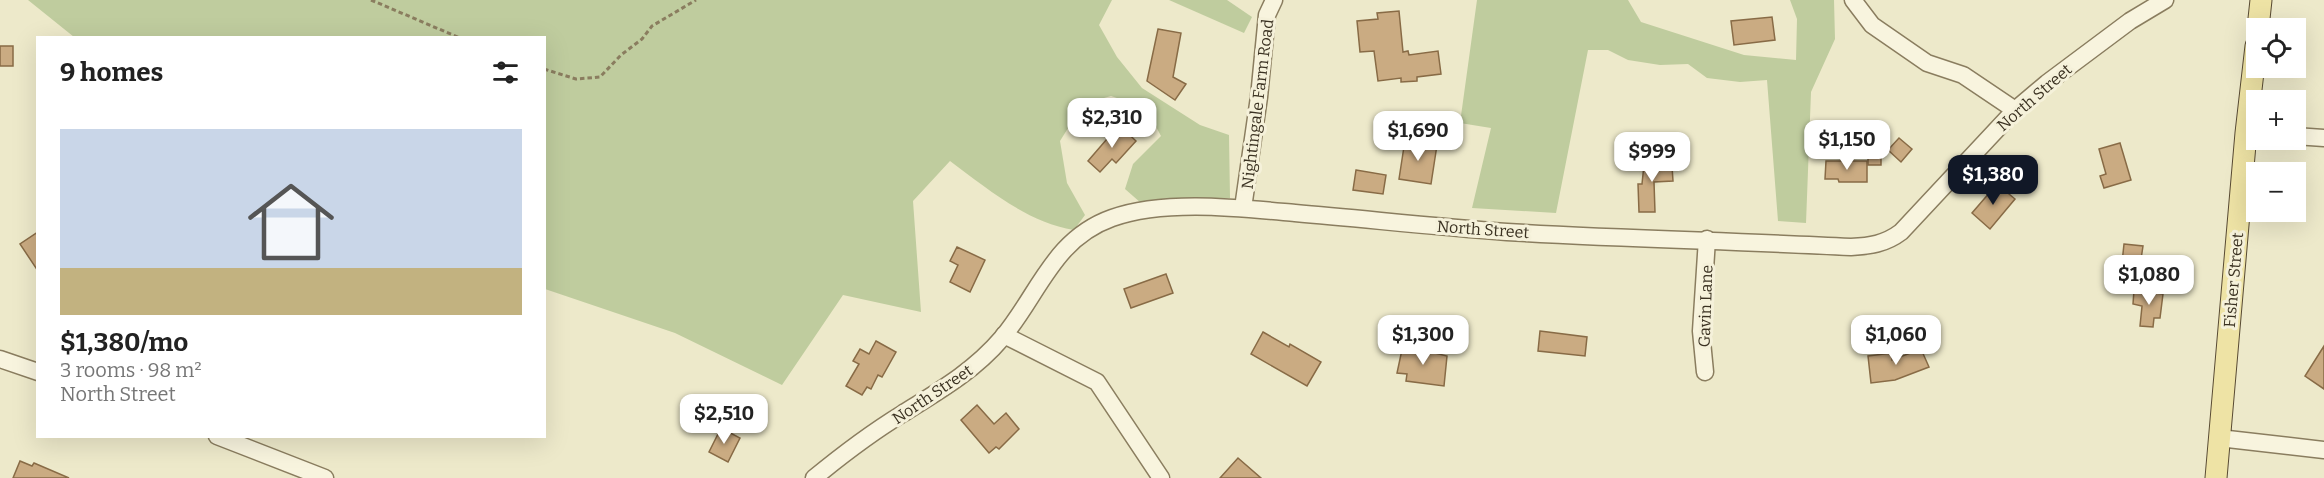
<!DOCTYPE html>
<meta charset="utf-8">
<style>
body{margin:0;font-family:Bitter,serif;background:#f2f2f2;color:#222;height:100vh;display:flex;flex-direction:column;font-size:22px;white-space:nowrap}
*{box-sizing:border-box;margin:0}
p{font-size:20px;color:#767676}
.icon{flex:none;width:33px;height:33px;fill:none;stroke:currentColor;stroke-width:2;stroke-linecap:round;stroke-linejoin:round}
.map{position:relative;flex:1;overflow:hidden}
.drawer{position:absolute;left:36px;top:36px;width:510px;height:402px;display:flex;flex-direction:column;background:#fff;border-radius:0px;box-shadow:0 6px 24px #0002}
.drawer>*{flex:none}
.buttons{position:absolute;left:2246px;top:18px;display:grid;gap:12px}
.buttons a{display:grid;place-items:center;width:60px;height:60px;border-radius:0px;background:#fff;box-shadow:0 6px 24px #0002;font-size:30px}
.price{position:absolute;translate:-50% -51px;padding:0 14px;border-radius:12px;background:#fff;color:#222;font-size:20px;line-height:39px;filter:drop-shadow(0 2px 3px #0008)}
.price::after{content:'';position:absolute;left:50%;top:36px;width:18px;height:14px;margin-left:-9px;background:inherit;clip-path:polygon(0 0,100% 0,50% 100%)}
.price.active{background:#111827;color:#fff}
ul{padding:0;list-style:none}
li{display:grid;align-content:center;gap:12px;height:318px;padding:0 24px}
li span{display:grid;place-items:center;height:186px;border-radius:0px;color:#555}
li>.icon{margin-inline-start:auto}
span .icon{width:108px;height:108px;fill:#fffc;stroke-width:1}
li b{font-size:26px}
h2{display:flex;justify-content:space-between;align-items:center;height:72px;padding:0 24px;font-size:26px}
.map>svg:first-child{display:block}
.green{fill:#bfcc9e}
.building{fill:#caab82;stroke:#886b46;stroke-width:1.5}
.lines{fill:none;stroke-linecap:round;stroke-linejoin:round}
.minor-casing{stroke:#8a7d5f;stroke-width:19}
.major-casing{stroke:#584a33;stroke-width:23}
.path{stroke:#8a7d5f;stroke-width:3;stroke-dasharray:4.5 3;stroke-linecap:butt}
.minor{stroke:#f8f4de;stroke-width:16}
.major{stroke:#eee3a5;stroke-width:21}
.labels{text-anchor:middle;stroke-width:6;stroke-linejoin:round;paint-order:stroke}
.street-label{font-size:16px;fill:#3b3222;stroke:#f5f1da}
</style>
<div class="map">
<svg width="2324" height="478" viewBox="0 0 2324 478">
<rect width="100%" height="100%" fill="#ede9ca"/>
<g class="green">
<path d="M28,0H1112L1099,25L1117,57L1142,88L1200,125L1229,135L1230,198L1141,203L1125,189L1133,164L1161,136L1146,108L1111,96L1083,104L1060,141L1067,183L1085,215L1074,230C1026,222 988,189 950,161L913,201L921,312L843,295L782,385L675,333L545,289L544,38L74,37Z"/>
<polygon points="1169,0 1227,0 1252,17 1244,33"/>
<polygon points="1477,0 1628,0 1641,22 1744,55 1796,60 1797,19 1790,0 1834,0 1835,39 1811,92 1806,223 1778,221 1767,80 1740,82 1707,78 1688,64 1660,65 1628,60 1608,50 1588,50 1556,213 1472,208 1491,128 1460,123"/>
</g>
<g class="building">
<polygon points="1399,11 1403,52 1408,51 1409,55 1438,51 1441,74 1417,77 1417,81 1401,82 1401,78 1378,81 1374,51 1360,52 1357,21 1378,19 1377,13"/>
<polygon points="1772,17 1775,40 1734,45 1731,21"/>
<polygon points="1158,29 1181,33 1173,77 1186,84 1175,100 1147,81"/>
<rect x="0" y="46" width="13" height="20"/>
<polygon points="1119,125 1136,141 1116,163 1112,159 1100,172 1088,161"/>
<polygon points="1899,138 1912,149 1901,162 1888,150"/>
<polygon points="1405,140 1437,145 1431,184 1399,179"/>
<polygon points="2120,143 2131,180 2104,188 2100,176 2106,174 2099,149"/>
<rect x="1868" y="147" width="13" height="18"/>
<polygon points="1645,155 1654,155 1654,166 1672,166 1673,181 1654,182 1655,212 1639,212 1638,184 1642,184"/>
<polygon points="1826,161 1867,161 1867,182 1839,182 1838,179 1825,179"/>
<polygon points="1356,170 1386,175 1383,194 1353,190"/>
<polygon points="1997,184 2015,199 1990,229 1972,213"/>
<polygon points="38,232 38,271 20,244"/>
<polygon points="2124,244 2143,246 2140,266 2122,263"/>
<polygon points="957,247 985,260 970,292 950,282 958,265 950,261"/>
<polygon points="1166,274 1173,293 1131,308 1124,289"/>
<polygon points="2134,290 2163,294 2160,318 2154,318 2153,327 2140,326 2142,306 2133,304"/>
<polygon points="1540,331 1587,337 1585,356 1538,351"/>
<polygon points="1263,332 1289,347 1290,344 1321,362 1307,386 1251,354"/>
<polygon points="876,341 896,352 882,377 878,375 871,389 867,387 862,395 846,386 859,364 853,361 860,349 869,354"/>
<polygon points="1403,345 1447,356 1444,386 1406,381 1407,374 1397,373"/>
<polygon points="2324,346 2324,389 2305,376"/>
<polygon points="1921,349 1929,367 1895,380 1871,383 1868,356 1892,353 1892,360"/>
<polygon points="977,405 994,424 1006,413 1019,429 999,449 996,447 989,453 961,420"/>
<polygon points="721,428 740,438 728,462 709,452"/>
<polygon points="1238,458 1261,478 1220,478"/>
<polygon points="20,461 32,466 34,463 69,478 13,478"/>
</g>
<g class="lines">
<defs>
<g id="minor">
<polyline points="1853,0 1872,25 1927,63 1963,75 2015,110"/>
<polyline points="2295,136 2324,138"/>
<polyline points="1243,208 1259,97 1267,15 1274,0"/>
<polyline points="1004,335 1097,382 1161,478"/>
<polyline points="0,359 38,372"/>
<polyline points="1705,372 1701,331 1707,239"/>
<polyline points="217,436 325,478"/>
<polyline points="2219,438 2324,450"/>
<path d="M814,478C842,455 871,433 902,414C939,391 974,371 1002,338C1039,294 1053,239 1112,218C1164,199 1241,208 1295,213C1366,219 1436,227 1507,232C1621,239 1737,241 1851,247C1870,246 1885,244 1901,232L2015,110L2047,83L2130,21L2165,0"/>
</g>
<g id="major">
<polyline points="2258,28 2261,0"/>
<polyline points="2216,478 2246,133 2256,46"/>
</g>
</defs>
<use href="#minor" class="minor-casing"/>
<use href="#major" class="major-casing"/>
<g class="path">
<polyline points="371,0 460,38"/>
<polyline points="544,69 576,79 600,77 621,55 642,39 652,26 696,0"/>
</g>
<use href="#minor" class="minor"/>
<use href="#major" class="major"/>
</g>
<g class="labels">
<g class="street-label">
<text transform="translate(2034 97) rotate(-41)" y="6">North Street</text>
<text transform="translate(1257 104) rotate(-83)" y="6">Nightingale Farm Road</text>
<text transform="translate(1483 229) rotate(4)" y="6">North Street</text>
<text transform="translate(2233 280) rotate(-85)" y="6">Fisher Street</text>
<text transform="translate(1705 306) rotate(-88)" y="6">Gavin Lane</text>
<text transform="translate(932 394) rotate(-34)" y="6">North Street</text>
</g>
</g>
</svg>
<div class="buttons">
<a><svg class="icon" aria-label="locate" viewBox="0 0 24 24"><circle cx="12" cy="12" r="6"/><path d="M12 2v4M12 18v4M2 12h4M18 12h4"/></svg></a>
<a>+</a>
<a>−</a>
</div>
<b class="price" style="left:1112px;top:149px">$2,310</b>
<b class="price" style="left:1418px;top:162px">$1,690</b>
<b class="price" style="left:1847px;top:171px">$1,150</b>
<b class="price" style="left:1652px;top:183px">$999</b>
<b class="price active" style="left:1993px;top:206px">$1,380</b>
<b class="price" style="left:2149px;top:306px">$1,080</b>
<b class="price" style="left:1423px;top:366px">$1,300</b>
<b class="price" style="left:1896px;top:366px">$1,060</b>
<b class="price" style="left:724px;top:445px">$2,510</b>
<section class="drawer">
<h2>9 homes<svg class="icon" aria-label="filters" viewBox="0 0 24 24"><path d="M4 7h16M4 17h16"/><circle cx="9" cy="7" r="2"/><circle cx="15" cy="17" r="2"/></svg></h2>
<ul>
<li><span style="background:linear-gradient(#c9d6e8 75%,#c2b280 0)"><svg class="icon" aria-label="home" viewBox="0 0 24 24"><path d="M3 11l9-7 9 7M6 9v11h12V9"/></svg></span><div><b>$1,380/mo</b><p>3 rooms · 98 m²</p><p>North Street</p></div></li>
</ul>
</section>
</div>
